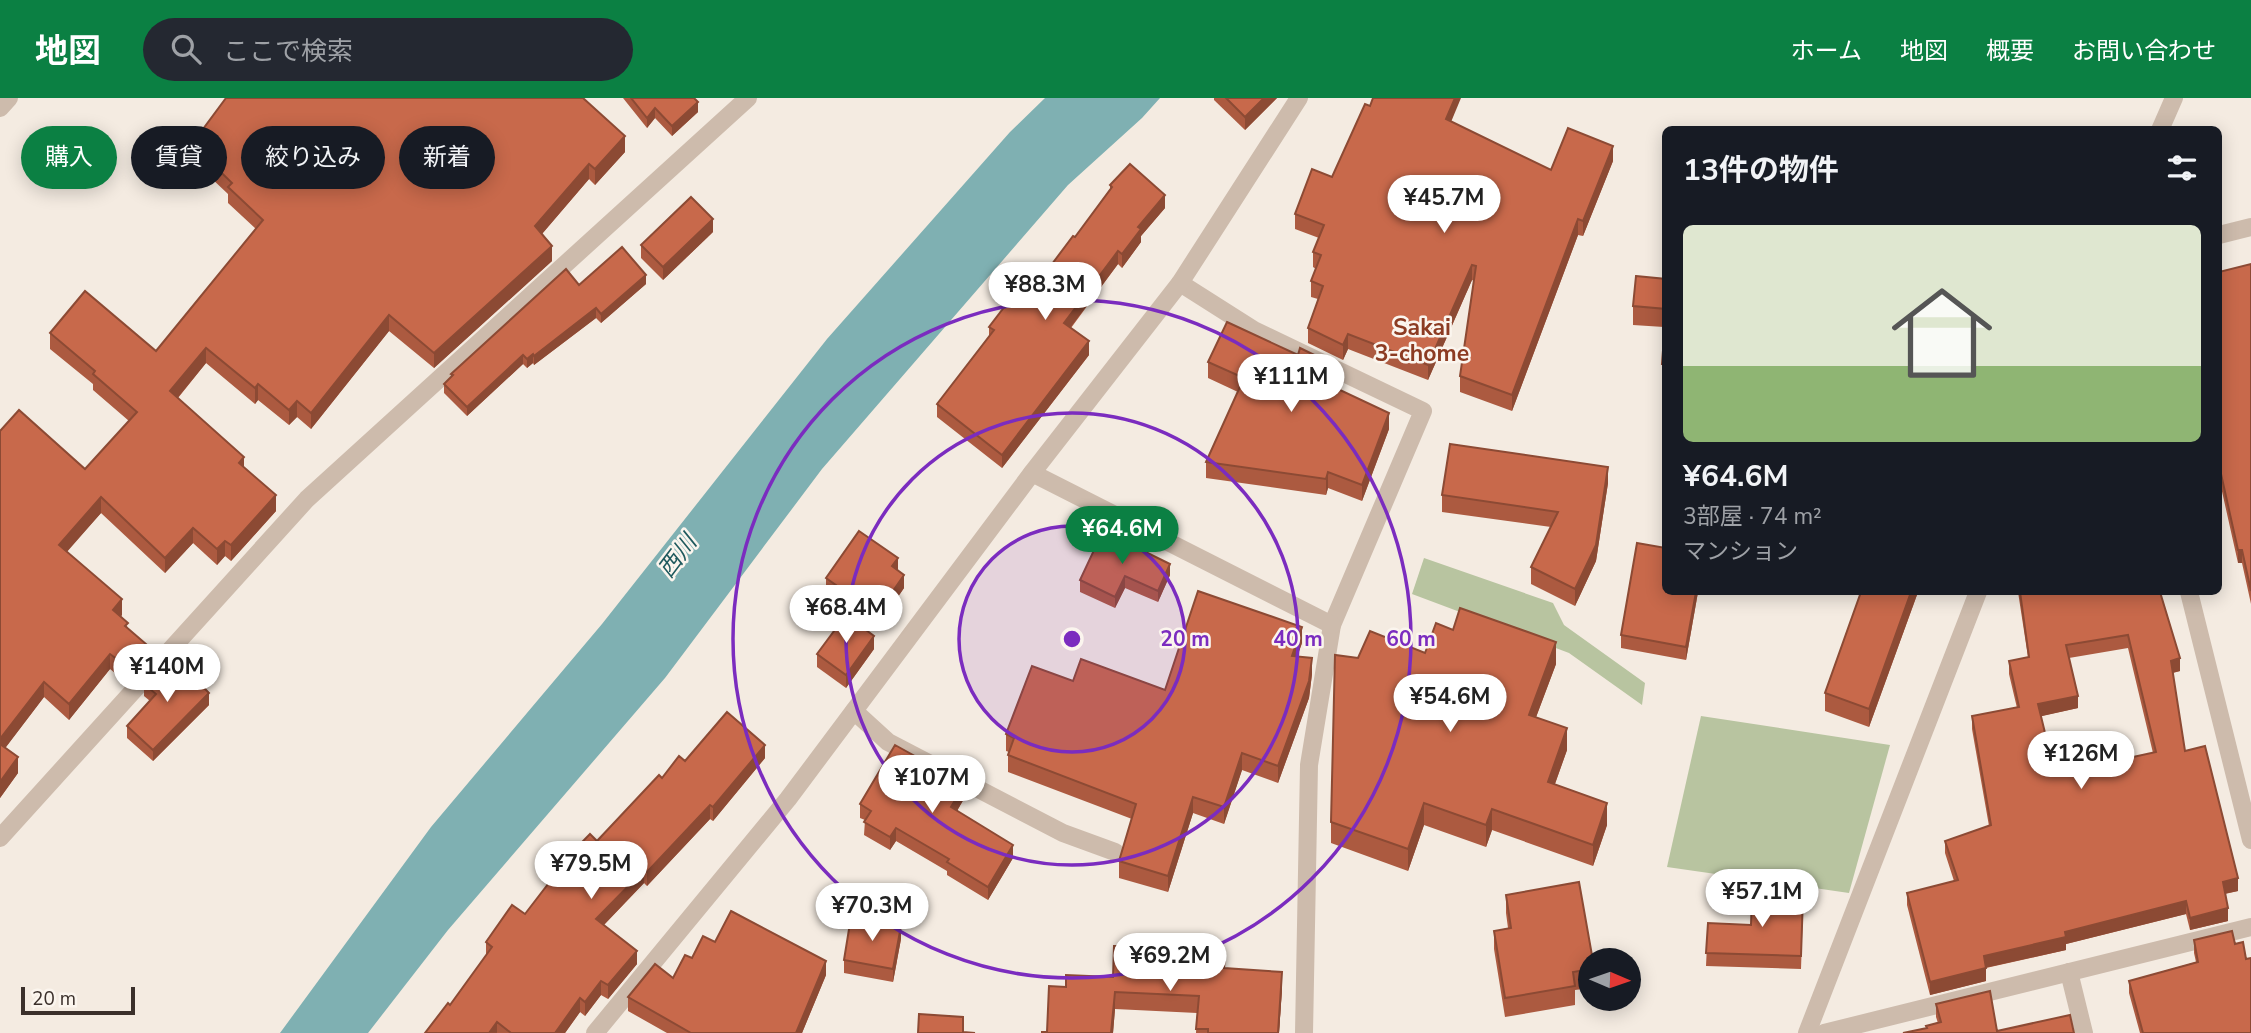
<!DOCTYPE html>
<html lang="ja">
<meta charset="utf-8">
<style>
body{margin:0;font-family:"Nunito Sans","Noto Sans JP",sans-serif;background:#242831;color:#f1f3f6;height:100vh;display:flex;flex-direction:column;font-size:26px;white-space:nowrap}
*{box-sizing:border-box;margin:0}
p{font-size:23px;color:#9ea1a6}
.icon{flex:none;width:38px;height:38px;fill:none;stroke:currentColor;stroke-width:2;stroke-linecap:round;stroke-linejoin:round}
.map{position:relative;flex:1;overflow:hidden}
.drawer{position:absolute;left:1662px;top:28px;width:560px;height:469px;display:flex;flex-direction:column;background:#171b24;border-radius:10px;box-shadow:0 4px 18px #0003}
.drawer>*{flex:none}
.guide{position:absolute;left:21px;top:28px;width:665px;height:63px;display:flex;gap:14px}
.needle{width:46px;rotate:92deg}
.controls{position:absolute;left:1578px;top:850px;display:grid;gap:14px}
.controls a{display:grid;place-items:center;width:63px;height:63px;border-radius:50%;background:#171b24;box-shadow:0 4px 18px #0003;font-size:35px}
.scale{position:absolute;left:21px;bottom:18px;width:114px;box-sizing:border-box;padding-left:7px;border:4px solid #3b302b;border-top:0;font-size:19px;line-height:24px;white-space:nowrap;color:#3b302b;-webkit-text-stroke:5px #fbf5ee;paint-order:stroke}
.price{position:absolute;translate:-50% -60px;padding:0 16px;border-radius:24px;background:#fff;color:#222;font-size:23px;line-height:46px;filter:drop-shadow(0 2px 4px #0008)}
.price::after{content:'';position:absolute;left:50%;top:42px;width:21px;height:16px;margin-left:-10px;background:inherit;clip-path:polygon(0 0,100% 0,50% 100%)}
.price.current{background:#0b8043;color:#fff}
ul{padding:0;list-style:none}
li{display:grid;align-content:center;gap:14px;height:371px;padding:0 21px}
li span{display:grid;place-items:center;height:217px;border-radius:10px;color:#555}
li>.icon{margin-inline-start:auto}
span .icon{width:126px;height:126px;fill:#fffc;stroke-width:1}
li b{font-size:30px}
h2{display:flex;justify-content:space-between;align-items:center;height:84px;padding:0 21px;font-size:30px}
.tag{padding:0 24px;border-radius:32px;background:#171b24;box-shadow:0 4px 18px #0003;font-size:24px;line-height:63px}
.tag.current{background:#0b8043;color:#fff}
header{display:flex;align-items:center;gap:42px;box-sizing:border-box;height:98px;padding:0 35px;background:#0b8043;color:#fff}
header strong{font-size:33px}
nav{display:flex;gap:38px;margin-inline-start:auto;font-size:24px}
.search{width:490px;height:63px;background:#242831;display:flex;align-items:center;gap:18px;box-sizing:border-box;padding:0 24px;border-radius:38px;color:#9ea1a6;font-size:26px}
.map>svg:first-child{display:block}
.green{fill:#b8c4a0}
.water{fill:#7fb0b2}
.lines{fill:none;stroke-linecap:round;stroke-linejoin:round}
.street{stroke:#cdbbac;stroke-width:18}
.wall{fill:#ac5a40;fill-rule:evenodd}
.shaded-wall{fill:#8c4a34}
.building{fill:#c8694b;stroke:#8c4a34;stroke-width:2;fill-rule:evenodd}
.ring{fill:none;stroke:#7b2cbf;stroke-width:3.5}
.labels{text-anchor:middle;stroke-width:5;stroke-linejoin:round;paint-order:stroke}
.neighbourhood-label{font-size:23px;font-weight:bold;fill:#8c3b22;stroke:#fbf5ee}
.water-label{font-size:23px;font-style:italic;fill:#1f5a5e;stroke:#fbf5ee}
.centre{fill:#7b2cbf;stroke:#fbf5ee;stroke-width:3.5}
.ring-label{font-size:21px;text-anchor:middle;font-weight:bold;fill:#7b2cbf;stroke:#fbf5ee;stroke-width:5;stroke-linejoin:round;paint-order:stroke}
</style>
<header>
<strong>地図</strong>
<div class="search"><svg class="icon" aria-label="search" viewBox="0 0 24 24"><circle cx="10" cy="10" r="6"/><path d="M15 15l6 6"/></svg>ここで検索</div>
<nav><a>ホーム</a><a>地図</a><a>概要</a><a>お問い合わせ</a></nav>
</header>
<div class="map">
<svg width="2251" height="935" viewBox="0 0 2251 935">
<rect width="100%" height="100%" fill="#f4ebe1"/>
<g class="green">
<polygon points="1424,460 1553,505 1564,527 1645,585 1642,607 1569,555 1412,496"/>
<polygon points="1701,618 1890,647 1849,795 1667,769"/>
</g>
<polygon class="water" points="1045,0 1160,0 1142,20 1068,87 822,371 665,580 448,832 368,935 280,935 431,729 602,526 827,241 1010,34"/>
<g class="lines">
<g class="street">
<polyline points="0,10 9,0"/>
<polyline points="2160,32 2174,0"/>
<polyline points="2219,137 2251,129"/>
<polyline points="1180,185 1254,232 1423,313 1332,527 1309,667 1304,935"/>
<polyline points="1032,375 1332,527"/>
<polyline points="2189,494 2251,742"/>
<polyline points="854,613 888,644 1063,735 1115,754"/>
<polyline points="0,740 307,401 748,0"/>
<polyline points="2069,874 2084,935"/>
<polyline points="595,935 788,701 1032,375 1180,185 1299,0"/>
<polyline points="1807,935 1978,494"/>
<polyline points="1824,935 2251,829"/>
</g>
</g>
<g class="wall">
<polygon points="623,0 694,0 698,14 672,38 655,20 647,30"/>
<polygon points="1214,0 1277,0 1245,32 1214,2"/>
<polygon points="1370,8 1451,24 1551,72 1613,63 1583,138 1578,137 1512,313 1460,294 1460,278 1474,183 1472,182 1428,282 1348,251 1343,262 1308,245 1308,230 1318,201 1311,199 1311,183 1316,171 1313,169 1313,154 1319,140 1295,131 1295,116 1332,79"/>
<polygon points="192,46 625,54 595,87 589,81 542,136 552,163 434,270 389,233 311,331 297,319 289,327 258,302 255,306 206,265 178,300 244,370 276,413 231,463 225,458 217,467 193,445 165,475 101,415 66,454 122,517 121,518 146,561 126,584 110,571 69,622 44,599 5,650 18,675 0,700 0,333 85,371 129,323 93,292 93,286 50,251 50,235 156,253 256,131 228,105 228,96 192,62"/>
<polygon points="1110,87 1165,110 1141,138 1141,144 1122,170 1118,166 1071,230 1089,257 1002,370 937,319 937,306 989,238 989,229 1028,198 1075,139 1110,91"/>
<polygon points="713,134 663,182 641,160 641,147"/>
<polygon points="2251,166 2251,506 2242,465 2238,465 2219,380 2219,174"/>
<polygon points="1666,181 1666,284 1662,284 1662,266 1664,229 1633,227 1633,208"/>
<polygon points="646,186 601,225 596,220 534,267 533,265 527,270 523,266 467,318 444,295 444,286 451,279 451,276 579,187"/>
<polygon points="1208,264 1333,283 1331,288 1389,331 1362,403 1328,390 1326,397 1206,380 1206,364 1238,294 1208,280"/>
<polygon points="1608,385 1596,463 1575,508 1531,486 1531,469 1551,429 1442,414 1442,397"/>
<polygon points="1103,433 1170,477 1158,504 1125,490 1115,510 1080,494 1080,482"/>
<polygon points="826,480 904,490 877,529 826,493"/>
<polygon points="1698,494 1686,562 1621,550 1621,537"/>
<polygon points="1918,494 1869,629 1825,613 1825,595"/>
<path d="M2018,494H2160L2180,573L2173,575L2185,653L2238,793L2225,796L2228,823L2190,832L2186,816L2066,846V852L1986,870V883L1930,897L1907,807V795L1954,783L1945,755V743L1989,728L1972,631V618L2017,610L2009,576V563L2028,559ZM2128,550L2153,655L2055,676L2041,618L2078,610L2069,560Z"/>
<polygon points="1302,545 1297,558 1312,576 1309,600 1278,685 1242,672 1224,726 1193,715 1168,794 1119,780 1119,763 1132,721 1008,674 1008,657 1009,654 1006,653 1006,636 1073,583 1165,592"/>
<polygon points="874,551 846,590 817,569 817,556"/>
<polygon points="1425,555 1556,566 1536,619 1567,652 1555,686 1607,727 1593,768 1492,732 1486,749 1424,727 1408,773 1331,745 1331,724 1358,560"/>
<polygon points="144,586 209,607 153,663 127,640 127,628 150,603 144,598"/>
<polygon points="765,660 713,723 710,721 647,788 644,785 604,827 637,866 608,901 601,897 585,918 580,914 565,935 425,935 450,907 486,857 486,844 525,816 556,776 556,771 597,743 662,680 685,663"/>
<polygon points="965,699 957,713 1013,760 988,802 947,777 947,773 896,743 890,752 864,737 865,722 860,720 860,706"/>
<polygon points="1506,797 1591,863 1591,890 1575,892 1575,907 1505,919 1494,851 1494,833 1508,830 1506,815"/>
<polygon points="1803,811 1801,871 1706,868 1708,825 1751,827"/>
<polygon points="901,841 893,884 844,875 844,862"/>
<polygon points="2194,842 2235,846 2246,861 2251,935 2140,935 2129,895 2129,883 2196,864 2194,855"/>
<polygon points="715,844 826,877 802,935 667,935 628,913 628,899 673,880 692,860"/>
<polygon points="1144,853 1225,870 1282,891 1279,935 1196,935 1197,915 1115,911 1113,935 1042,935 1047,934 1066,889 1113,879"/>
<polygon points="1990,893 1997,933 2070,917 2074,935 1903,935 1926,930 1926,928 1938,925 1936,919 1936,906"/>
</g>
<g class="shaded-wall">
<polygon points="1264,0 1277,0 1245,32 1245,19"/>
<polygon points="1455,0 1461,0 1446,36 1446,21"/>
<polygon points="698,4 698,14 672,38 672,28"/>
<polygon points="655,10 655,20 647,30 647,20"/>
<polygon points="625,38 625,54 595,87 595,71"/>
<polygon points="1613,48 1613,63 1583,138 1583,123"/>
<polygon points="589,66 589,81 535,144 535,128"/>
<polygon points="1165,97 1165,110 1141,138 1141,144 1122,170 1122,156 1138,129"/>
<polygon points="713,121 713,134 663,182 663,169"/>
<polygon points="1578,121 1578,137 1512,313 1512,297"/>
<polygon points="552,148 552,163 434,270 434,255"/>
<polygon points="1118,153 1118,166 1064,238 1064,225"/>
<polygon points="1472,167 1472,182 1428,282 1428,267"/>
<polygon points="646,177 646,186 601,225 601,216"/>
<polygon points="596,210 596,220 534,267 534,258"/>
<polygon points="389,217 389,233 311,331 311,315"/>
<polygon points="1348,236 1348,251 1343,262 1343,247"/>
<polygon points="1089,243 1089,257 1002,370 1002,357"/>
<polygon points="206,250 206,265 170,309 170,293"/>
<polygon points="533,256 533,265 527,270 527,261"/>
<polygon points="523,257 523,266 467,318 467,309"/>
<polygon points="1333,266 1333,283 1325,302 1325,285"/>
<polygon points="258,286 258,302 255,306 255,290"/>
<polygon points="297,303 297,319 289,327 289,312"/>
<polygon points="1389,315 1389,331 1362,403 1362,387"/>
<polygon points="244,359 244,374 239,365"/>
<polygon points="1608,369 1608,385 1596,463 1575,508 1575,491"/>
<polygon points="1328,374 1328,390 1326,397 1326,381"/>
<polygon points="276,397 276,413 231,463 231,447"/>
<polygon points="101,399 101,415 59,463 59,447"/>
<polygon points="193,430 193,445 165,475 165,460"/>
<polygon points="225,443 225,458 217,467 217,451"/>
<rect x="2238" y="452" width="4" height="13"/>
<polygon points="898,460 898,473 892,468"/>
<polygon points="1170,466 1170,477 1158,504 1158,493"/>
<polygon points="904,477 904,490 877,529 877,516"/>
<polygon points="1125,478 1125,490 1115,510 1115,499"/>
<polygon points="1696,494 1698,494 1686,562 1686,549"/>
<polygon points="1911,494 1918,494 1869,629 1869,611"/>
<polygon points="122,501 122,517 113,527 113,512"/>
<polygon points="1302,529 1302,545 1292,574 1292,558"/>
<polygon points="874,538 874,551 846,590 846,577"/>
<polygon points="1556,544 1556,566 1529,638 1529,617"/>
<polygon points="146,546 146,561 126,584 126,568"/>
<polygon points="110,556 110,571 69,622 69,606"/>
<polygon points="1312,560 1312,576 1309,600 1278,685 1278,668"/>
<polygon points="2180,560 2180,573 2171,575 2171,563"/>
<polygon points="44,584 44,599 0,657 0,641"/>
<polygon points="209,595 209,607 153,663 153,652"/>
<polygon points="2078,598 2078,610 2038,619 2038,606"/>
<polygon points="1567,630 1567,652 1548,705 1548,684"/>
<polygon points="765,647 765,660 713,723 713,709"/>
<polygon points="1242,655 1242,672 1224,726 1224,709"/>
<polygon points="18,659 18,675 0,700 0,684"/>
<polygon points="965,686 965,699 951,723 951,709"/>
<polygon points="1193,699 1193,715 1168,794 1168,778"/>
<polygon points="1424,705 1424,727 1408,773 1408,751"/>
<polygon points="1607,705 1607,727 1593,768 1593,747"/>
<polygon points="710,707 710,721 647,788 647,774"/>
<polygon points="1492,711 1492,732 1486,749 1486,727"/>
<polygon points="896,730 896,743 890,752 890,739"/>
<polygon points="1013,747 1013,760 988,802 988,789"/>
<polygon points="644,772 644,785 596,835 596,821"/>
<polygon points="2238,780 2238,793 2223,796 2223,784"/>
<polygon points="2186,803 2186,816 2066,846 2066,852 1984,870 1984,858 2065,834"/>
<polygon points="2228,810 2228,823 2190,832 2190,820"/>
<polygon points="901,828 901,841 893,884 893,871"/>
<polygon points="637,853 637,866 608,901 608,887"/>
<polygon points="826,863 826,877 802,935 796,935"/>
<polygon points="1986,870 1986,883 1930,897 1930,884"/>
<polygon points="1282,874 1282,891 1279,935 1278,935"/>
<polygon points="601,883 601,897 585,918 585,904"/>
<polygon points="1115,894 1115,911 1113,935 1111,935"/>
<polygon points="580,900 580,914 565,935 555,935"/>
<polygon points="497,924 497,935 489,935"/>
</g>
<g class="building">
<polygon points="226,0 583,0 625,38 595,71 589,66 535,128 552,148 434,255 389,217 311,315 297,303 289,312 258,286 255,290 206,250 170,293 244,359 239,365 276,397 231,447 225,443 217,451 193,430 165,460 101,399 59,447 122,501 113,512 128,525 125,528 146,546 126,568 110,556 69,606 44,584 0,641 0,333 19,312 85,371 137,314 93,276 95,273 50,235 85,193 156,253 263,122 228,89 232,85 192,46"/>
<polygon points="631,0 694,0 698,4 672,28 655,10 647,20"/>
<polygon points="1226,0 1264,0 1245,19"/>
<polygon points="1373,0 1455,0 1446,21 1551,72 1568,30 1613,48 1583,123 1578,121 1512,297 1460,278 1476,168 1472,167 1428,267 1348,236 1343,247 1308,230 1323,188 1311,183 1321,157 1313,154 1324,127 1295,116 1312,71 1332,79 1365,6 1370,8"/>
<polygon points="1130,66 1165,97 1138,129 1141,131 1122,156 1118,153 1064,225 1089,243 1002,357 937,306 994,232 989,229 1018,191 1028,198 1073,138 1075,139 1112,89 1110,87"/>
<polygon points="691,99 713,121 663,169 641,147"/>
<polygon points="622,149 646,177 601,216 596,210 534,258 533,256 527,261 523,257 467,309 444,286 453,277 451,276 566,171 579,187"/>
<polygon points="2251,166 2251,493 2242,452 2238,452 2219,367 2219,174"/>
<polygon points="1636,178 1666,181 1666,266 1662,266 1666,211 1633,208"/>
<polygon points="1227,224 1298,257 1300,250 1333,266 1325,285 1389,315 1362,387 1328,374 1326,381 1206,364 1244,280 1208,264"/>
<polygon points="1450,346 1608,369 1596,447 1575,491 1531,469 1558,414 1442,397"/>
<polygon points="859,433 898,460 892,468 904,477 877,516 826,480"/>
<polygon points="1103,433 1170,466 1158,493 1125,478 1115,499 1080,482"/>
<polygon points="1637,445 1666,450 1666,494 1696,494 1686,549 1621,537"/>
<polygon points="1198,493 1302,529 1292,558 1312,560 1309,583 1278,668 1242,655 1224,709 1193,699 1168,778 1119,763 1136,706 1008,657 1014,640 1006,636 1032,568 1073,583 1081,561 1165,592"/>
<polygon points="1861,494 1911,494 1869,611 1825,595"/>
<path d="M2020,494H2160L2180,560L2171,563L2185,653L2205,648L2238,780L2223,784L2228,810L2190,820L2186,803L2065,834L2066,839L1984,858L1986,870L1930,884L1907,795L1958,782L1945,743L1991,727L1972,618L2019,609L2009,563L2029,559ZM2128,537L2156,654L2055,676L2038,606L2078,598L2066,547Z"/>
<polygon points="1460,510 1556,544 1529,617 1567,630 1548,684 1607,705 1593,747 1492,711 1486,727 1424,705 1408,751 1331,724 1335,557 1358,560 1370,533 1425,555 1436,525 1453,532"/>
<polygon points="846,517 874,538 846,577 817,556"/>
<polygon points="164,564 180,576 186,571 209,595 153,652 127,628 156,596 144,586"/>
<polygon points="727,614 765,647 713,709 710,707 647,774 644,772 596,821 637,853 608,887 601,883 585,904 580,900 555,935 511,935 497,924 489,935 425,935 448,905 450,907 492,849 486,844 512,807 525,816 558,773 556,771 590,736 597,743 659,677 662,680 679,658 685,663"/>
<polygon points="0,646 18,659 0,684"/>
<polygon points="895,647 965,686 951,709 1013,747 988,789 947,764 949,761 896,730 890,739 864,724 871,713 860,706"/>
<polygon points="1579,784 1593,863 1591,863 1591,871 1573,874 1575,888 1505,900 1494,833 1511,830 1506,797"/>
<polygon points="1752,796 1803,798 1801,858 1706,855 1708,825 1751,827"/>
<polygon points="731,813 826,863 796,935 691,935 628,899 655,866 673,880 685,857 692,860 703,838 715,844"/>
<polygon points="851,819 901,828 893,871 844,862"/>
<polygon points="2232,833 2235,846 2243,844 2246,861 2251,860 2251,935 2143,935 2129,883 2198,864 2194,842"/>
<polygon points="1114,848 1145,849 1144,853 1225,857 1224,870 1282,874 1278,935 1208,935 1208,931 1196,931 1199,898 1115,894 1111,935 1042,935 1042,934 1047,934 1049,888 1066,889 1066,877 1113,879"/>
<polygon points="1990,893 1997,933 2070,917 2074,935 1903,935 1927,930 1926,928 1941,924 1936,906"/>
<polygon points="919,916 963,919 963,934 975,935 918,935"/>
</g>
<circle cx="1072" cy="541" r="113" fill="#7b2cbf" fill-opacity=".12"/>
<g class="ring">
<circle cx="1072" cy="541" r="113"/>
<circle cx="1072" cy="541" r="226"/>
<circle cx="1072" cy="541" r="339"/>
</g>
<g class="labels">
<g class="neighbourhood-label">
<text x="1422" y="237">Sakai<tspan x="1422" dy="26">3-chome</tspan></text>
</g>
<g class="water-label">
<text transform="translate(677 458) rotate(-53)" y="8">西川</text>
</g>
</g>
<circle cx="1072" cy="541" r="10" class="centre"/>
<g class="ring-label">
<text x="1185" y="548">20 m</text>
<text x="1298" y="548">40 m</text>
<text x="1411" y="548">60 m</text>
</g>
</svg>
<div class="controls">
<a><svg class="needle" viewBox="-14 -14 28 28"><path d="M0-13l5 13h-10z" fill="#e53935"/><path d="M0 13l5-13h-10z" fill="#9ea1a6"/></svg></a>
</div>
<div class="scale">20 m</div>
<b class="price" style="left:1444px;top:137px">¥45.7M</b>
<b class="price" style="left:1045px;top:224px">¥88.3M</b>
<b class="price" style="left:1291px;top:316px">¥111M</b>
<b class="price current" style="left:1122px;top:468px">¥64.6M</b>
<b class="price" style="left:846px;top:547px">¥68.4M</b>
<b class="price" style="left:167px;top:606px">¥140M</b>
<b class="price" style="left:1450px;top:636px">¥54.6M</b>
<b class="price" style="left:2081px;top:693px">¥126M</b>
<b class="price" style="left:932px;top:717px">¥107M</b>
<b class="price" style="left:591px;top:803px">¥79.5M</b>
<b class="price" style="left:1762px;top:831px">¥57.1M</b>
<b class="price" style="left:872px;top:845px">¥70.3M</b>
<b class="price" style="left:1170px;top:895px">¥69.2M</b>
<div class="guide">
<a class="tag current">購入</a>
<a class="tag">賃貸</a>
<a class="tag">絞り込み</a>
<a class="tag">新着</a>
</div>
<section class="drawer">
<h2>13件の物件<svg class="icon" aria-label="filters" viewBox="0 0 24 24"><path d="M4 7h16M4 17h16"/><circle cx="9" cy="7" r="2"/><circle cx="15" cy="17" r="2"/></svg></h2>
<ul>
<li><span style="background:linear-gradient(#dfe7d0 65%,#8fb573 0)"><svg class="icon" aria-label="home" viewBox="0 0 24 24"><path d="M3 11l9-7 9 7M6 9v11h12V9"/></svg></span><div><b>¥64.6M</b><p>3部屋 · 74 m²</p><p>マンション</p></div></li>
</ul>
</section>
</div>
